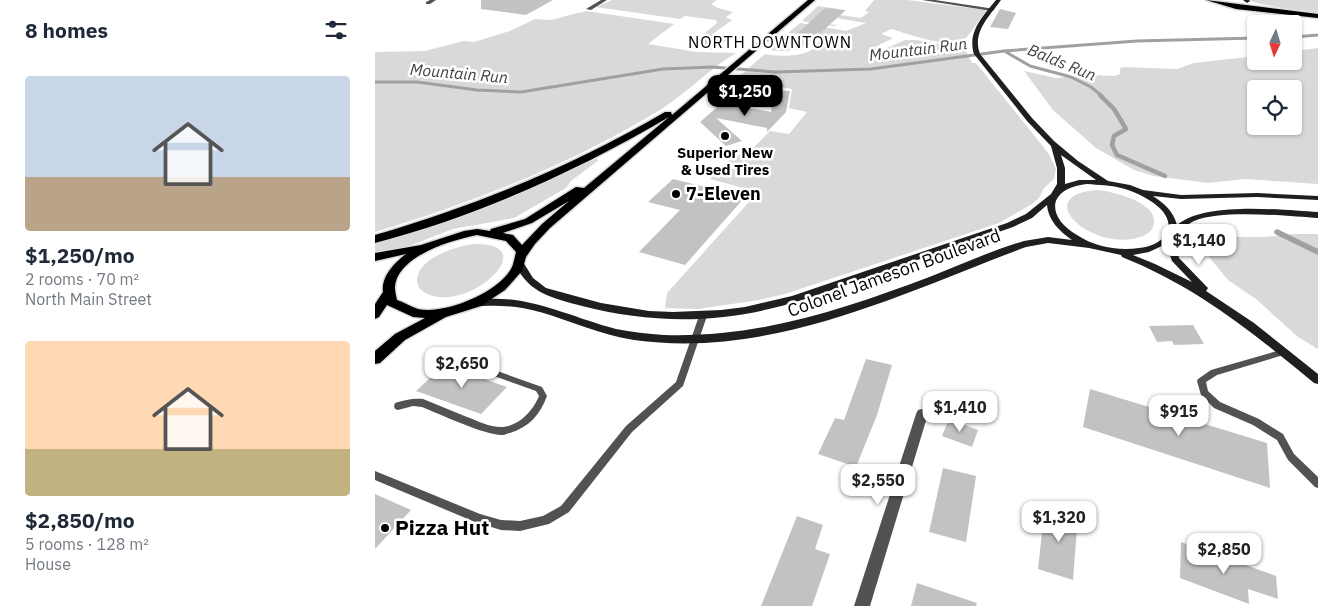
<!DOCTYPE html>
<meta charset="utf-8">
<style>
body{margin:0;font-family:"IBM Plex Sans",sans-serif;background:#f6f6f7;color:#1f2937;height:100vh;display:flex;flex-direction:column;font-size:19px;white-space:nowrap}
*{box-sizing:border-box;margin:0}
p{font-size:16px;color:#747a83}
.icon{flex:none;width:28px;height:28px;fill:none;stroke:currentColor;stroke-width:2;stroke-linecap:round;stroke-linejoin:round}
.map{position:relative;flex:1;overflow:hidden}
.drawer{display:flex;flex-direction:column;background:#fff;width:375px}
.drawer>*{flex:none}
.needle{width:32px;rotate:184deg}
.buttons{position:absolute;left:872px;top:15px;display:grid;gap:10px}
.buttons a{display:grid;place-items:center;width:55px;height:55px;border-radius:5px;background:#fff;box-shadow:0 1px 4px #0004;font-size:25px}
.price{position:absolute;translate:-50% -42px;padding:0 11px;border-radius:10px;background:#fff;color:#222;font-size:16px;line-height:32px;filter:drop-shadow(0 1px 2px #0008)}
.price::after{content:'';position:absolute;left:50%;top:30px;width:15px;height:11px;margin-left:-8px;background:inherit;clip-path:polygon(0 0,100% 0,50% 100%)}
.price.on{background:#000;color:#fff}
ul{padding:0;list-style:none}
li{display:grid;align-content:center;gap:10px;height:265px;padding:0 25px}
li span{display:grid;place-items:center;height:155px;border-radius:5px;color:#555}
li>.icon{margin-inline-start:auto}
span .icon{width:90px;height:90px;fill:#fffc;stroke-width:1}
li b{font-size:21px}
h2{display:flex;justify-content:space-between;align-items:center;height:60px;padding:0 25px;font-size:21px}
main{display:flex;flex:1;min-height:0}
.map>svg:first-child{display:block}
.green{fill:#d9d9d9;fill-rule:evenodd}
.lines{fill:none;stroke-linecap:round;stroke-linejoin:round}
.stream-far2{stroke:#a0a0a0;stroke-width:3}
.stream-far1{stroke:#a0a0a0;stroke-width:4.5}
.stream{stroke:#a0a0a0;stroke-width:5.5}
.building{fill:#c2c2c2}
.primary-casing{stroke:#dbdbdb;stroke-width:3}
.lane{fill:#525252;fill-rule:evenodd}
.street{fill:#525252;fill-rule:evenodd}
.secondary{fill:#1f1f1f;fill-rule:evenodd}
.primary{fill:#000;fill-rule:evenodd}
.poi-dot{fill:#000;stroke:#fff;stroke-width:2}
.labels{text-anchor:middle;stroke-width:5;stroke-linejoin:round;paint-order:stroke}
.far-poi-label{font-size:15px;font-weight:bold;fill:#000;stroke:#fff}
.far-neighbourhood-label{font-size:16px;letter-spacing:1px;fill:#000;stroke:#fff}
.far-water-label{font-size:16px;font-style:italic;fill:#414141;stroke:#fff}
.poi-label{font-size:18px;font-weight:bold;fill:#000;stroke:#fff;text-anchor:start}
.street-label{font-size:18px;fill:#000;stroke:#fff}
.near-poi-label{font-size:21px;font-weight:bold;fill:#000;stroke:#fff;text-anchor:start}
</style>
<main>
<section class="drawer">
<h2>8 homes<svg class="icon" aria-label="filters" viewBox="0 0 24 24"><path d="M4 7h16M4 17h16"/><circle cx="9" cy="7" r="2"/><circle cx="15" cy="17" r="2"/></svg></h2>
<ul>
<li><span style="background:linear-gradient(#c9d6e8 65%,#b9a48a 0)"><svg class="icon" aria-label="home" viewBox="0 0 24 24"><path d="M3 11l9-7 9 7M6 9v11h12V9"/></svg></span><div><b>$1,250/mo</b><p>2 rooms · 70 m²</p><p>North Main Street</p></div></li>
<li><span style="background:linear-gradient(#ffd9b3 70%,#c2b280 0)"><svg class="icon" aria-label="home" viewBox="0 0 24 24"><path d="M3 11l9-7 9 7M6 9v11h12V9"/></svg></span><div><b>$2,850/mo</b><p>5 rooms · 128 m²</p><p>House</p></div></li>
</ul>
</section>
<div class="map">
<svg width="943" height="606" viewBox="0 0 943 606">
<rect width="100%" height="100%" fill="#fff"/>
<g class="green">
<polygon points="237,0 342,0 336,4 343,8 358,12 351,17 357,20 321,46 340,49 329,50 315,45 342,23 341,20 310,16 305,19 221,7"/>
<path d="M499,0H532L612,10C607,16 594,35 591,38C572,50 535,34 516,29L506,34L518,38L496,49L503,52L530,40H541L570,45L585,46L590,49L597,63H601L674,154L681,169L679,179L669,188L664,198L657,204L624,223L410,294L384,300L323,309L290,308L292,293L383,192L335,179L352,161L378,148L395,131L414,134L432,112L414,108L417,89L361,79L390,54C404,57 441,58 444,40L441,37L413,33L425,23L471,31L491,23L461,18L454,24L462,25L459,26L427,21L443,6L463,9L459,14L486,18L494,12L490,11Z"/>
<polygon points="873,0 943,0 943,14 885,4"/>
<path d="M211,11L299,24L273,44L322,52L361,53C334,69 312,93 285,110C196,164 100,202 0,232V52L50,51L89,41L99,42L135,31L160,19L176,20L206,12L204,13Z"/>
<path d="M410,36L429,38L434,42C425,52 407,52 394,50Z"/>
<path d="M943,48V184L870,179L833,183L779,176L759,170L721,148L678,110L649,71L681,78L717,75L740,76L745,74V68L749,67L802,69L819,63L881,56V61H919V51ZM881,89H919V126H881Z"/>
<polygon points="221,159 224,160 196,181 191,188 139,218 78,229 31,247 0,254 0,244 124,202"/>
<path d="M722,190C737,191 791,204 777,229C773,235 764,238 757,239C710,246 658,195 722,190Z"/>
<polygon points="920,234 943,234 943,349 923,337 881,299 853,280 834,257 840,242 854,237 890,237"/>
<path d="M101,244C174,244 81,324 44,288C32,261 82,245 101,244Z"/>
</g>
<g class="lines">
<g class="stream-far2">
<polyline points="919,37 943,35"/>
<polyline points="631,52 655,66 696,77 716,87 727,96"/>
<polyline points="0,82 42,82 102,90 146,92 288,69 337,67 401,72 496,69 629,51 762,41 881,38"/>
</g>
<polyline class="stream-far1" points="725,95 739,109 751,129 739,136 737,145 742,155 790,176"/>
<polyline class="stream" points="902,232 943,252"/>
</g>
<g class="building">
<polygon points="106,0 178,0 151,15 106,9"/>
<polygon points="450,8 471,10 442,36 423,33"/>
<polygon points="625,9 641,13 633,29 615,27"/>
<polygon points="337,34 356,36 340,49 320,46"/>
<polygon points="400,90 415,91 411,112 392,132 392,128 341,118 367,141 351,146 325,122 347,103 396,112"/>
<polygon points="298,179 370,197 310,265 264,252 305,210 273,202"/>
<polygon points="818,325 829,344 799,345 797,341 782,342 774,326"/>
<polygon points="491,359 517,365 502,415 481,467 443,454 460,418 469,420"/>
<polygon points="68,366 84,370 132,387 106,414 41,391"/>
<polygon points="715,389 892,443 895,488 708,427"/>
<polygon points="574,419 603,430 597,447 567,436"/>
<polygon points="568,468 601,476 591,542 554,532"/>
<polygon points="0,494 36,510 0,549"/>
<polygon points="670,506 703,515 698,580 663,569"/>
<polygon points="422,516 448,525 440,549 455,554 437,606 386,606"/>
<polygon points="806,542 901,576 903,599 873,589 874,604 805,578"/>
<polygon points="542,583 602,603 601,606 536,606"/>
</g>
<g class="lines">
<defs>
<g id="primary">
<path d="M433,0H440L175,228L160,244L151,257L147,271L130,290L106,306L71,317L30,340L5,363L0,364V351L20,334L50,318L38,317L12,305L4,317L0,319V304L8,292C6,277 19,263 31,254L0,261V253L46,245L89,231L102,229L115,231L116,229L150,219L201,187L209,188L294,117C202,171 103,216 0,243V235C102,205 198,166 290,112H296L297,115ZM194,201L167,224L147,245L138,235L128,233L157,223ZM102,235L131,241L141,252C140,256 139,262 137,267C125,292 70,315 43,309C36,307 29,302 22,300C21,296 20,291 20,288C21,256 77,240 102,235Z"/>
<polygon points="831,0 943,14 943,18 861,9"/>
</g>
</defs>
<use href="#primary" class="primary-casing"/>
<g class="lane">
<polygon points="328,313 332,316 308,386 257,432 194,512 174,524 145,531 126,530 100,522 0,480 0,471 105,514 126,520 145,521 168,516 186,506 251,426 301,382 324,316"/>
<polygon points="909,349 912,350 913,352 912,354 842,375 831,382 833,391 845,402 884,419 908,434 919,454 943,477 943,488 940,487 913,460 902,440 878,425 839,408 826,395 822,381 823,379 836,370"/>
<path d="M77,355L167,387L172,396C165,415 154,427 135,433C133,433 130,435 128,435C111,436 65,414 47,407L38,406L23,410L20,409L19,406L20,403C30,400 38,398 48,399C63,405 77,411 92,417C103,421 114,427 126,427C143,427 158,411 164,396L161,391L77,361L66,362L63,361L62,359L63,357Z"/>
</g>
<g class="street">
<polygon points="55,0 61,0 55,4 51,4 51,2"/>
<polygon points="226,0 232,0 216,10 211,9"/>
<polygon points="547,0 560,0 620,9 617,11"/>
<polygon points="547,409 551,410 553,414 495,606 479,606 541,414 543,410"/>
</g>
<g class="secondary">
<path d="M621,0H626C614,17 597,32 605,54L657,118L679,141L703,161L733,181L755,185L768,190L806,195L882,193L943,196V200L882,197L806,199L778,196C790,204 798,211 802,225C830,201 907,210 943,212V218C913,216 845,209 819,221C810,225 805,234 798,238L804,258L831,286L833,288L831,291L879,323L943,374V384L939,383C877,332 822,287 747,257L746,255L714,248L673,243L651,247C525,294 397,359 259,340C226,335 196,321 165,312C146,307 128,305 109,306C103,306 99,307 95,303C99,298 106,299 112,299C157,296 198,318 241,329C256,332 273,334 289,335C385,338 469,309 557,276C587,264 618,250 649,241L673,237L697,240C685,232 673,220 672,205L657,218L638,227C592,243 545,259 499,275C464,287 430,301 394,309C332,324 269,322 207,306C178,298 154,294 140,264L145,261L148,262L158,278L171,288L226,303L274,311L298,312L346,310L370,307L417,296L632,223L651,214L676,194L682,184V168L676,146L652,121L599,54C592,32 608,16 621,0ZM686,155L721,180H704L690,184V168ZM712,184C724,185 735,185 746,188C763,192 804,211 791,234C786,243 774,247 764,248C743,251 720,247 702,235C670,216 673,188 712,184ZM791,244L797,261L817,282L780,264L758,255L774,252Z"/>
<polygon points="868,0 874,0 875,1 872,3"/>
</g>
<use href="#primary" class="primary"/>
</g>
<g class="poi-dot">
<circle cx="350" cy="136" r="5"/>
<circle cx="301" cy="194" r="5"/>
<circle cx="10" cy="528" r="5"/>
</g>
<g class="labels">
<g class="far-poi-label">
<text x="350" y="158">Superior New<tspan x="350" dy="17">&amp; Used Tires</tspan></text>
</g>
<g class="far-neighbourhood-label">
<text x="395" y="48">NORTH DOWNTOWN</text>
</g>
<g class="far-water-label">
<text transform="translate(543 49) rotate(-7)" y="6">Mountain Run</text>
<text transform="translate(687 62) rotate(22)" y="6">Balds Run</text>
<text transform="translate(84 73) rotate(5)" y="6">Mountain Run</text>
</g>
<g class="poi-label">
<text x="311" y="200">7-Eleven</text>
</g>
<g class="street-label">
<text transform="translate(519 273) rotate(-20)" y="6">Colonel Jameson Boulevard</text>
</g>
<g class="near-poi-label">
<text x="20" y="535">Pizza Hut</text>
</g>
</g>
</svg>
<div class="buttons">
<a><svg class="needle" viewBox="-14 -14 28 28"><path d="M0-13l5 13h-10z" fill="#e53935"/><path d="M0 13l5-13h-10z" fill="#747a83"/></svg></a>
<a><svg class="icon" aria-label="locate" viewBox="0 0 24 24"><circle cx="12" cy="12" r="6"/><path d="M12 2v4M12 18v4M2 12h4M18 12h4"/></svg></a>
</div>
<b class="price on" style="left:370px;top:117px">$1,250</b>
<b class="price" style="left:824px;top:266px">$1,140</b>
<b class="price" style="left:87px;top:389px">$2,650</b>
<b class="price" style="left:585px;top:433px">$1,410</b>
<b class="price" style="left:804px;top:437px">$915</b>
<b class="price" style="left:503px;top:506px">$2,550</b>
<b class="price" style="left:684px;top:543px">$1,320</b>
<b class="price" style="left:849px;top:575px">$2,850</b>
</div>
</main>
